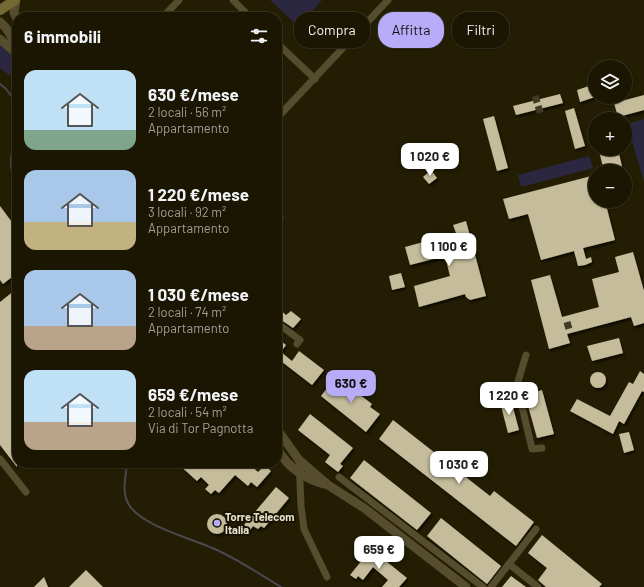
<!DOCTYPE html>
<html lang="it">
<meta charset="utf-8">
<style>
body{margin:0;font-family:Barlow,sans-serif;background:#272311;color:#f1f3f6;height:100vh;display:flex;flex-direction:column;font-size:15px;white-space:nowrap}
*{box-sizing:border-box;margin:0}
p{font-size:13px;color:#9f9f99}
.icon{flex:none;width:22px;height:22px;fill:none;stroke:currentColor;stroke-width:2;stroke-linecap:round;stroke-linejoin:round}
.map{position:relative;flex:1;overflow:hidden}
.details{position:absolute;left:12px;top:12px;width:270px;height:456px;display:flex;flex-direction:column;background:#1a1602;border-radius:16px;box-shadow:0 1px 3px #0004,0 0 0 1px #383524}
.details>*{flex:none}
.guide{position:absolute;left:294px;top:12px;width:290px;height:36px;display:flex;gap:8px}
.controls{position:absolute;left:588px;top:60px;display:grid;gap:8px}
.controls a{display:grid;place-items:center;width:44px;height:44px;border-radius:50%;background:#1a1602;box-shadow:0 1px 3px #0004,0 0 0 1px #383524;font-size:20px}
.price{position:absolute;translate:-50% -34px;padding:0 9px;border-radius:8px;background:#fff;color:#222;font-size:13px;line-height:26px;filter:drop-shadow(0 1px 2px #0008)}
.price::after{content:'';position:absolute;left:50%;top:24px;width:12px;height:9px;margin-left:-6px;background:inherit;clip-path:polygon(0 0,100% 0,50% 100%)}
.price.current{background:#b8abf7;color:#111}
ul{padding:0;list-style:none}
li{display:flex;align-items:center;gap:12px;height:100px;padding:0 12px}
li span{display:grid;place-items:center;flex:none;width:112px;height:80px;border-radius:12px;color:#555}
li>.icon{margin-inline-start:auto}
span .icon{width:48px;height:48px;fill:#fffc;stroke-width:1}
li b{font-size:17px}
h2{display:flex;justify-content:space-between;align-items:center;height:48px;padding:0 12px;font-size:17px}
.pill{padding:0 14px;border-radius:16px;background:#1a1602;box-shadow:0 1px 3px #0004,0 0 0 1px #383524;font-size:14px;line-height:36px}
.pill.current{background:#b8abf7;color:#111}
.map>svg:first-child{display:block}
.green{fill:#2c2740}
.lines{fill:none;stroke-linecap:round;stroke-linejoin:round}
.stream{stroke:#4b4750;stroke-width:2}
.building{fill:#c4bc9b;filter:url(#shadow)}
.minor-tunnel{stroke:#403b22;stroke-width:7;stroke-dasharray:7 3.5;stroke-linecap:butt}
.minor{stroke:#554d2e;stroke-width:7}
.tertiary{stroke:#554d2e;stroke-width:9}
.secondary{stroke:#746835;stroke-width:10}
.poi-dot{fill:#b8abf7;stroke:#1a1400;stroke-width:1.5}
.labels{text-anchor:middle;stroke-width:4;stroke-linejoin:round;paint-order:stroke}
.poi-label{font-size:11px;font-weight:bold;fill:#e6e2d2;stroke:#1a1400;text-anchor:start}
</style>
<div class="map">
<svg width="644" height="587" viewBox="0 0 644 587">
<defs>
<filter id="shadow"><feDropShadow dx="1.5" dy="2.5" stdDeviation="1" flood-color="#0009"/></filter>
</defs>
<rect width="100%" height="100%" fill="#231d03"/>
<g class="green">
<polygon points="270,0 322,0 298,26"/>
<path d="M0,45C16,59 17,60 17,81L0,68Z"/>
<polygon points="644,119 644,182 627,124"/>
<polygon points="589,156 593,168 521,187 518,175"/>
</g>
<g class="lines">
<g class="stream">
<polyline points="0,84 6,89 17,103"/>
<path d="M17,138C8,156 10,171 17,189"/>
<path d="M127,463C126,477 121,492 129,505C144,528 196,539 221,552C242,562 261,575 281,587"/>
</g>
</g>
<g class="building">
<polygon points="595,84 595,97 580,102 577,90"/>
<polygon points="560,94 563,103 516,115 513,106"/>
<polygon points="644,95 644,110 618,117 614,103"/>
<polygon points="574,108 585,146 575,149 565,111"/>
<polygon points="494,116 508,168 497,171 483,119"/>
<polygon points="607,149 618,149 623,171 604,171 599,151"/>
<polygon points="431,170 437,178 429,184 423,177"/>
<polygon points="595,175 595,201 605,201 615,240 583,248 586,259 591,257 592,262 585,265 578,266 574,251 541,260 528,214 509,219 503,199"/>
<polygon points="0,206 17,229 17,273 3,284 0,280"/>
<polygon points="466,221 486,296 470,300 466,297 465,294 419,307 414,286 450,276 445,256 410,265 405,247 456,233 453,225"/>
<polygon points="633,252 644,291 644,323 634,326 631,317 567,334 570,343 549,349 531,280 550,275 562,317 599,307 592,279 619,272 615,257"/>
<polygon points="401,273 405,287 392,290 389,276"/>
<polygon points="15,290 17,293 17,467 0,445 0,302"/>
<polygon points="277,307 286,315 291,311 301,319 293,328 277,317"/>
<polygon points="277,338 286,345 281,352 292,361 299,351 324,370 312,385 277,358"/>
<polygon points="619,338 623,353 592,361 587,346"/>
<polygon points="640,371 644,374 644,392 642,391 624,424 619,421 613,434 570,411 577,399 610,416 629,382 633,384"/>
<circle cx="598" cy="380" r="8"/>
<polygon points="334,379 340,383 342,381 372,404 370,407 380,414 366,432 321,396"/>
<polygon points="542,390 554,434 537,438 525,395"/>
<polygon points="511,400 519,430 508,433 500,402"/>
<polygon points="310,414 353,448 340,464 343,466 338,472 325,462 330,455 298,430"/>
<polygon points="393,420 490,496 494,491 534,522 516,546 379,439"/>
<polygon points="629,432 634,450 624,453 619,434"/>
<polygon points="364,460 431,513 417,530 350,478"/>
<polygon points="177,463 248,463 258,472 265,465 271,471 257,487 251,482 248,486 235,475 219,493 215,490 211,494 205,489 209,485 201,477 197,481"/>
<polygon points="276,487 289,498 264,528 261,526 258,529 253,526 250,530 244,525"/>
<circle cx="217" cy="524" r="10"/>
<polygon points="441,518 501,566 487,584 427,536"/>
<polygon points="542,535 602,584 599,587 546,587 538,580 547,568 528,553"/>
<polygon points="371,549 407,578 399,587 382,587 388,580 373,567 363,580 358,576 356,579 350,575"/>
<polygon points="86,570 103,587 69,587"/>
<polygon points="511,576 526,587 502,587"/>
<polygon points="44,577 48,587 34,587"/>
</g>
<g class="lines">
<g class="minor-tunnel">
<polyline points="535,96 541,115"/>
<polyline points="567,322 569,329"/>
</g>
<g class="minor">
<polyline points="233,0 250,17"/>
<polyline points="163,17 179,0"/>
<polyline points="277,43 315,79"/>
<polyline points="277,118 388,0"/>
<polyline points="277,215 280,218"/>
<polyline points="277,323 300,340 297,344"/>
<polyline points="526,355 517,385 532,449 542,448"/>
<polyline points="0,459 26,492"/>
<polyline points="299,460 301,506 304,529 327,577"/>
<polyline points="339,477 483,587"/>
<polyline points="509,564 538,587"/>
<polyline points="491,587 536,529"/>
</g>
<g class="tertiary">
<polyline points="16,0 14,12 17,19"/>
<polyline points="0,22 6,28 17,46"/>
<polyline points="0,39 17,54"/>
<polyline points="277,429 299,460 328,485 364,508 466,587"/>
<path d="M277,449C289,468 303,478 324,484"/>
</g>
<polyline class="secondary" points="0,10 15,0"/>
</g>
<circle class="poi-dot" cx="217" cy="523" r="4"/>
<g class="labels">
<g class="poi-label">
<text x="225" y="521">Torre Telecom<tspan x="225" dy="13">Italia</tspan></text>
</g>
</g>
</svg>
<div class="controls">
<a><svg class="icon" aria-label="layers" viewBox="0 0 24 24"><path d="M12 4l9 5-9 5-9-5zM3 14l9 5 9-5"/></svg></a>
<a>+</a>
<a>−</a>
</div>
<b class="price" style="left:430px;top:177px">1 020 €</b>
<b class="price" style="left:449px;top:267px">1 100 €</b>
<b class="price current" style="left:351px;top:404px">630 €</b>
<b class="price" style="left:509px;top:416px">1 220 €</b>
<b class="price" style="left:459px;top:485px">1 030 €</b>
<b class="price" style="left:379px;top:570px">659 €</b>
<div class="guide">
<a class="pill">Compra</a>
<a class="pill current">Affitta</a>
<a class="pill">Filtri</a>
</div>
<section class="details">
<h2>6 immobili<svg class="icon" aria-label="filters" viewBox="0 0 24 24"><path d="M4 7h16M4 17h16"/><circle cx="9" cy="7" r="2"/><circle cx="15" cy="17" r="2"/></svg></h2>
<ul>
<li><span style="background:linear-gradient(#bfe0f5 75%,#7fa58c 0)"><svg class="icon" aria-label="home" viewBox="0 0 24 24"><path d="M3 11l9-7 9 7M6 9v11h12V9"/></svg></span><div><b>630 €/mese</b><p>2 locali · 56 m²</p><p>Appartamento</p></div></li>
<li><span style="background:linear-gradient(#a9c7e8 65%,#c2b280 0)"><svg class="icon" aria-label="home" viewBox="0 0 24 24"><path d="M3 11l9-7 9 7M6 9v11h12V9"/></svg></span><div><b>1 220 €/mese</b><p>3 locali · 92 m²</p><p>Appartamento</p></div></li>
<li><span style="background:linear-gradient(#a9c7e8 70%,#b9a48a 0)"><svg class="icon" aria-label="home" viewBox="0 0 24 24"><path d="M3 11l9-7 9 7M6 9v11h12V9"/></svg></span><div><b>1 030 €/mese</b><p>2 locali · 74 m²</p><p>Appartamento</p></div></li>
<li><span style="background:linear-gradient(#bfe0f5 65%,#b9a48a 0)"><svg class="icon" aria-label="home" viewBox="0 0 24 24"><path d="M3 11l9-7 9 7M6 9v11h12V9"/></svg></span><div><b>659 €/mese</b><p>2 locali · 54 m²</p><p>Via di Tor Pagnotta</p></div></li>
</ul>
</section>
</div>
